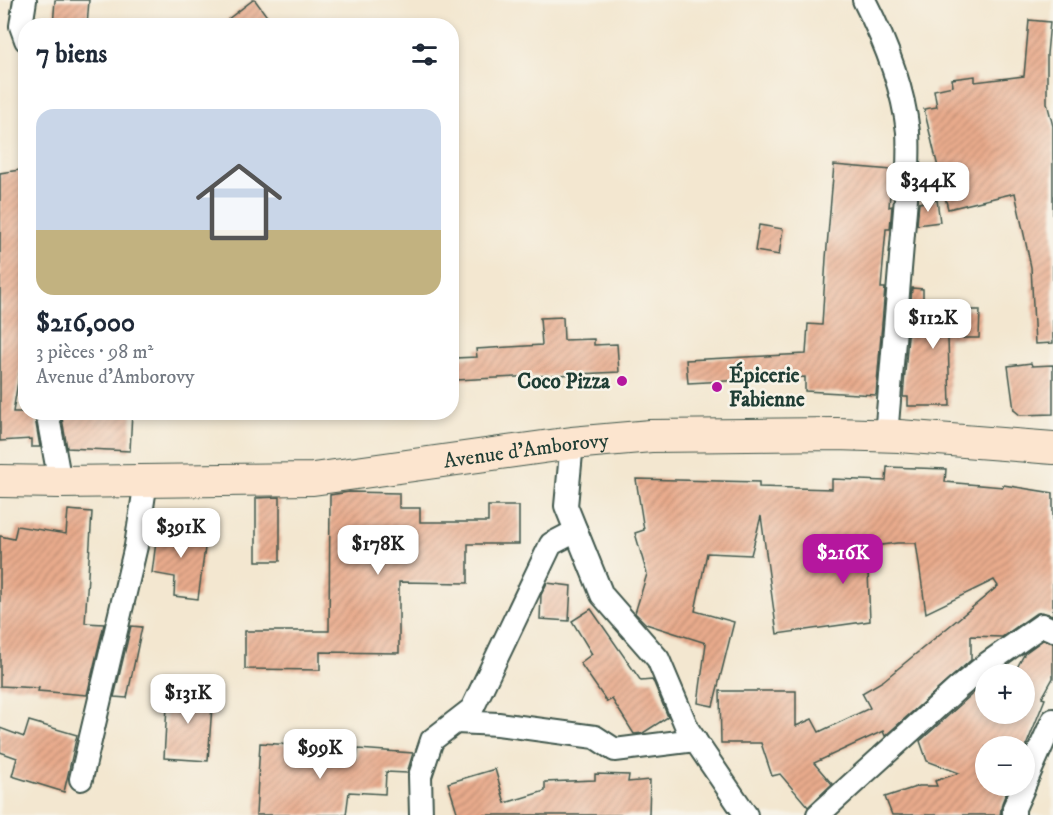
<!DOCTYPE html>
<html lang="fr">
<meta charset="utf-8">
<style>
body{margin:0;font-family:"IM FELL DW Pica",serif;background:#f6f6f7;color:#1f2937;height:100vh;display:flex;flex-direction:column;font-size:22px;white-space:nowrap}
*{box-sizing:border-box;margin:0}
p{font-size:20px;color:#747a83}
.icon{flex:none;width:33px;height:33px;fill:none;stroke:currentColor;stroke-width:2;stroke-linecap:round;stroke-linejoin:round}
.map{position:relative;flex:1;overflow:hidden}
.details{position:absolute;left:18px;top:18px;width:441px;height:402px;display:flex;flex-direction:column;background:#fff;border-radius:24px;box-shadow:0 3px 9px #0003}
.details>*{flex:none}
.buttons{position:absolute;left:975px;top:664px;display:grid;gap:12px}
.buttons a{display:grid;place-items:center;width:60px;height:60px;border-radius:50%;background:#fff;box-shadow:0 3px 9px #0003;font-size:30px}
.price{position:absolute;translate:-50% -51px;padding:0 14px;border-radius:12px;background:#fff;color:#222;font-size:20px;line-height:39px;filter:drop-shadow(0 2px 3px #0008)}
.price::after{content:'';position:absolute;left:50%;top:36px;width:18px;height:14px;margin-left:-9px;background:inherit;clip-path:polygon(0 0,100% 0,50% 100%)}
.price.on{background:#b5179e;color:#fff}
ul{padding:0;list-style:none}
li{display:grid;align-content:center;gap:12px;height:318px;padding:0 18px}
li+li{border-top:2px solid #e0e1e3}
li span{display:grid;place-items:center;height:186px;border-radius:18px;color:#555}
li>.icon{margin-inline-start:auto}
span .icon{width:108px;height:108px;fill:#fffc;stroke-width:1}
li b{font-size:26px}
h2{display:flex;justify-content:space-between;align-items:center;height:72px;padding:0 18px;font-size:26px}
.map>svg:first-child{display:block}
.building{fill:url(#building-hatch)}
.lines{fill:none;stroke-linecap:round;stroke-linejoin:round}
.street-casing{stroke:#3f564b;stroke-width:26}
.secondary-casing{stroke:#3f564b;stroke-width:34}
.street{stroke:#fff;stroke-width:22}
.secondary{stroke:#fce5cf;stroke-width:32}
.poi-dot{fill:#b5179e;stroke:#f7f3e8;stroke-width:2}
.labels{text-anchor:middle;stroke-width:5;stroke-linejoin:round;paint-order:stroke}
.poi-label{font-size:21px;font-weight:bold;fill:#1f3d34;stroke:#f7f3e8;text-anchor:start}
.street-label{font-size:21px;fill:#1f3d34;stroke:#f7f3e8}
</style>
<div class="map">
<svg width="1053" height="815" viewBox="0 0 1053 815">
<defs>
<pattern id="building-hatch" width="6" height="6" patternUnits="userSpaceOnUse" patternTransform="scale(1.5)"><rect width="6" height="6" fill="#e9ab8c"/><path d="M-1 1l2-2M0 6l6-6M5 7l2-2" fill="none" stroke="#bc8c73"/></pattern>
</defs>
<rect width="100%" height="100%" fill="#f7f3e8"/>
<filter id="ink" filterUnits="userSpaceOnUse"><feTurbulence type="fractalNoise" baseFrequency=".0167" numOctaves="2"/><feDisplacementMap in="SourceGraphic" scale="12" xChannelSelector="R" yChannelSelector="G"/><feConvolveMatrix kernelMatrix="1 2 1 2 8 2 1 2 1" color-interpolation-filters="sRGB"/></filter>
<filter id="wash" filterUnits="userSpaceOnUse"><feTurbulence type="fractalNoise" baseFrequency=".008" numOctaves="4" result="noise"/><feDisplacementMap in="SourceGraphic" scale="24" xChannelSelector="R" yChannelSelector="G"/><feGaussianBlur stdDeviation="1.35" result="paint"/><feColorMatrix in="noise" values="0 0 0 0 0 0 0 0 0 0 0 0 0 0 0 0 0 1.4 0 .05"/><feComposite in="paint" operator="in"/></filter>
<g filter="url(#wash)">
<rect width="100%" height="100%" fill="#f3e7d0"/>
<g id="blocks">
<g class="building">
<polygon points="55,0 89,0 87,26 53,26"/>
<polygon points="253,0 255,0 274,26 219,26"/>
<polygon points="1029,20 1050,22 1047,54 1047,103 1053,126 1053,343 1035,344 1031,267 1015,193 948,209 924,109 937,107 934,90 953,86 952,79 975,76 975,82 1024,76"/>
<polygon points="834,165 892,170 889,207 892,206 890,229 886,229 881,288 885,288 876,395 805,391 805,377 688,383 686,360 806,354 808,324 822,325 826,258"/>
<polygon points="26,169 26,334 13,412 34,412 40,447 31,447 31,439 0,441 0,173"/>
<polygon points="937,200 940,222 917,225 919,203"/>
<polygon points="759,225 783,229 779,255 755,251"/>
<polygon points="912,288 923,289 923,310 980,310 979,338 948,338 950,406 908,406 908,397 903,397"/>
<polygon points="563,317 564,340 594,339 594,345 617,344 619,372 456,380 455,358 477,357 476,349 542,345 540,318"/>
<polygon points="1031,363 1032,366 1053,365 1053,414 1020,415 1014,410 1008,366"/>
<polygon points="61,412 132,412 130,451 67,448"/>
<polygon points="887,467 946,469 945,482 1003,487 1003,485 1053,493 1053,615 1041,612 1035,614 1002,637 971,636 971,660 885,736 883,731 814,763 832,784 808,807 780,774 772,776 761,743 721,743 720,691 796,691 796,726 812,719 819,732 870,708 862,693 883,681 998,586 994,580 926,613 916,543 897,543 867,547 870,621 777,634 761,516 751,555 707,553 695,611 734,622 713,706 698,703 706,643 646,624 635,613 647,574 635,533 644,530 636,479 759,482 759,487 832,489 832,479 886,481"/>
<polygon points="349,492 399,493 399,508 420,508 420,522 488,522 488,506 519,506 519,544 468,544 468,583 399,582 399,653 320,652 320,670 245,669 245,631 329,631 330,495"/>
<polygon points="280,497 280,561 256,561 256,498"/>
<polygon points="68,510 92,512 85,623 104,624 87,695 38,691 39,688 0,686 0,536 14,539 17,526 66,534"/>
<polygon points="158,526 207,533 198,599 174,596 175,577 152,573"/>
<polygon points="547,583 571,586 569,621 540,619 541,595"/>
<polygon points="591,609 641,681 652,680 654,683 668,717 643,733 634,734 612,699 607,702 580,663 592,654 572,621"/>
<polygon points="131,626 142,627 127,698 114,697"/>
<polygon points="1043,640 1053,643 1053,678 1042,698 1045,699 1024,751 1024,747 986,747 986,786 1009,786 1002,803 1000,815 892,815 885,797 919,786 937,786 935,781 959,773 927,761 920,741 979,688 986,691 986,714 1024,714 1024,675 1013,675 1025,653"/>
<polygon points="168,689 213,692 208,761 164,758"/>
<polygon points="29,721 77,735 64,792 12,776 17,758 0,752 0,728 24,737"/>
<polygon points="260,743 294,745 294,754 357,759 358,749 413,753 407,773 386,772 385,794 349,792 346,815 256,815"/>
<polygon points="495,769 505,803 545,791 545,782 595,780 595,774 629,775 628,782 650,780 649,815 458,815 448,783"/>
</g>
</g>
</g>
<g filter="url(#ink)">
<use href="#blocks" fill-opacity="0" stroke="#3f564b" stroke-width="1.5"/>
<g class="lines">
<defs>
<g id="street">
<polyline points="25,0 21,26 26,40"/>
<path d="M864,0C885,41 903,86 908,132C909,146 908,160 908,174L886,436"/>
<polyline points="47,412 60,482"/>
<polyline points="572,443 566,506 602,595 658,659 688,730 746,815"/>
<polyline points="456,722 498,724 595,737 615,750 695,740"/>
<polyline points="81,779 136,546 146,481"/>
<polyline points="1024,785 1053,720"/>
<polyline points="421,815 420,776 432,740 472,709 551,544 576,531"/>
<polyline points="818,815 958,688 988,663 1042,625 1053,630"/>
<polyline points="1014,815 1014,808 1024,786"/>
</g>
<g id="secondary">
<path id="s1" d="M0,481L60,482L313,479L572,443L651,436L836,434L899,436L1053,448"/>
</g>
</defs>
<use href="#street" class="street-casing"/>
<use href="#secondary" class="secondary-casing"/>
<use href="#street" class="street"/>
<use href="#secondary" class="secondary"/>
</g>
</g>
<g class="poi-dot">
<circle cx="622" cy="381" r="6"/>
<circle cx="717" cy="387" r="6"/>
</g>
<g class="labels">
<g class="poi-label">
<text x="729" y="382">Épicerie<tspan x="729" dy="24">Fabienne</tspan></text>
<text x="610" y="388" text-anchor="end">Coco Pizza</text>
</g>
<g class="street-label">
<text dy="7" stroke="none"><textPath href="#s1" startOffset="528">Avenue d'Amborovy</textPath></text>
</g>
</g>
</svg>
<div class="buttons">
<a>+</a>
<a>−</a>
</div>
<b class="price" style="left:928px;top:213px">$344K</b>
<b class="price" style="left:933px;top:350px">$112K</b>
<b class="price" style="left:181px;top:559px">$391K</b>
<b class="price" style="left:378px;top:576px">$178K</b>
<b class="price on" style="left:843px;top:585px">$216K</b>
<b class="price" style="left:188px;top:725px">$131K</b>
<b class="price" style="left:320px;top:780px">$99K</b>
<section class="details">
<h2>7 biens<svg class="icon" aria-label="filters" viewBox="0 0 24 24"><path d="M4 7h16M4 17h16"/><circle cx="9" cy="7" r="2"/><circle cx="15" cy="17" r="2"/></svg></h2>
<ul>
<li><span style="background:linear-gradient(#c9d6e8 65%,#c2b280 0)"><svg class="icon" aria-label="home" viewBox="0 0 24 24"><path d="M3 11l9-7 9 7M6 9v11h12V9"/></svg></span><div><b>$216,000</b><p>3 pièces · 98 m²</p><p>Avenue d'Amborovy</p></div></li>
</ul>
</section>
</div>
